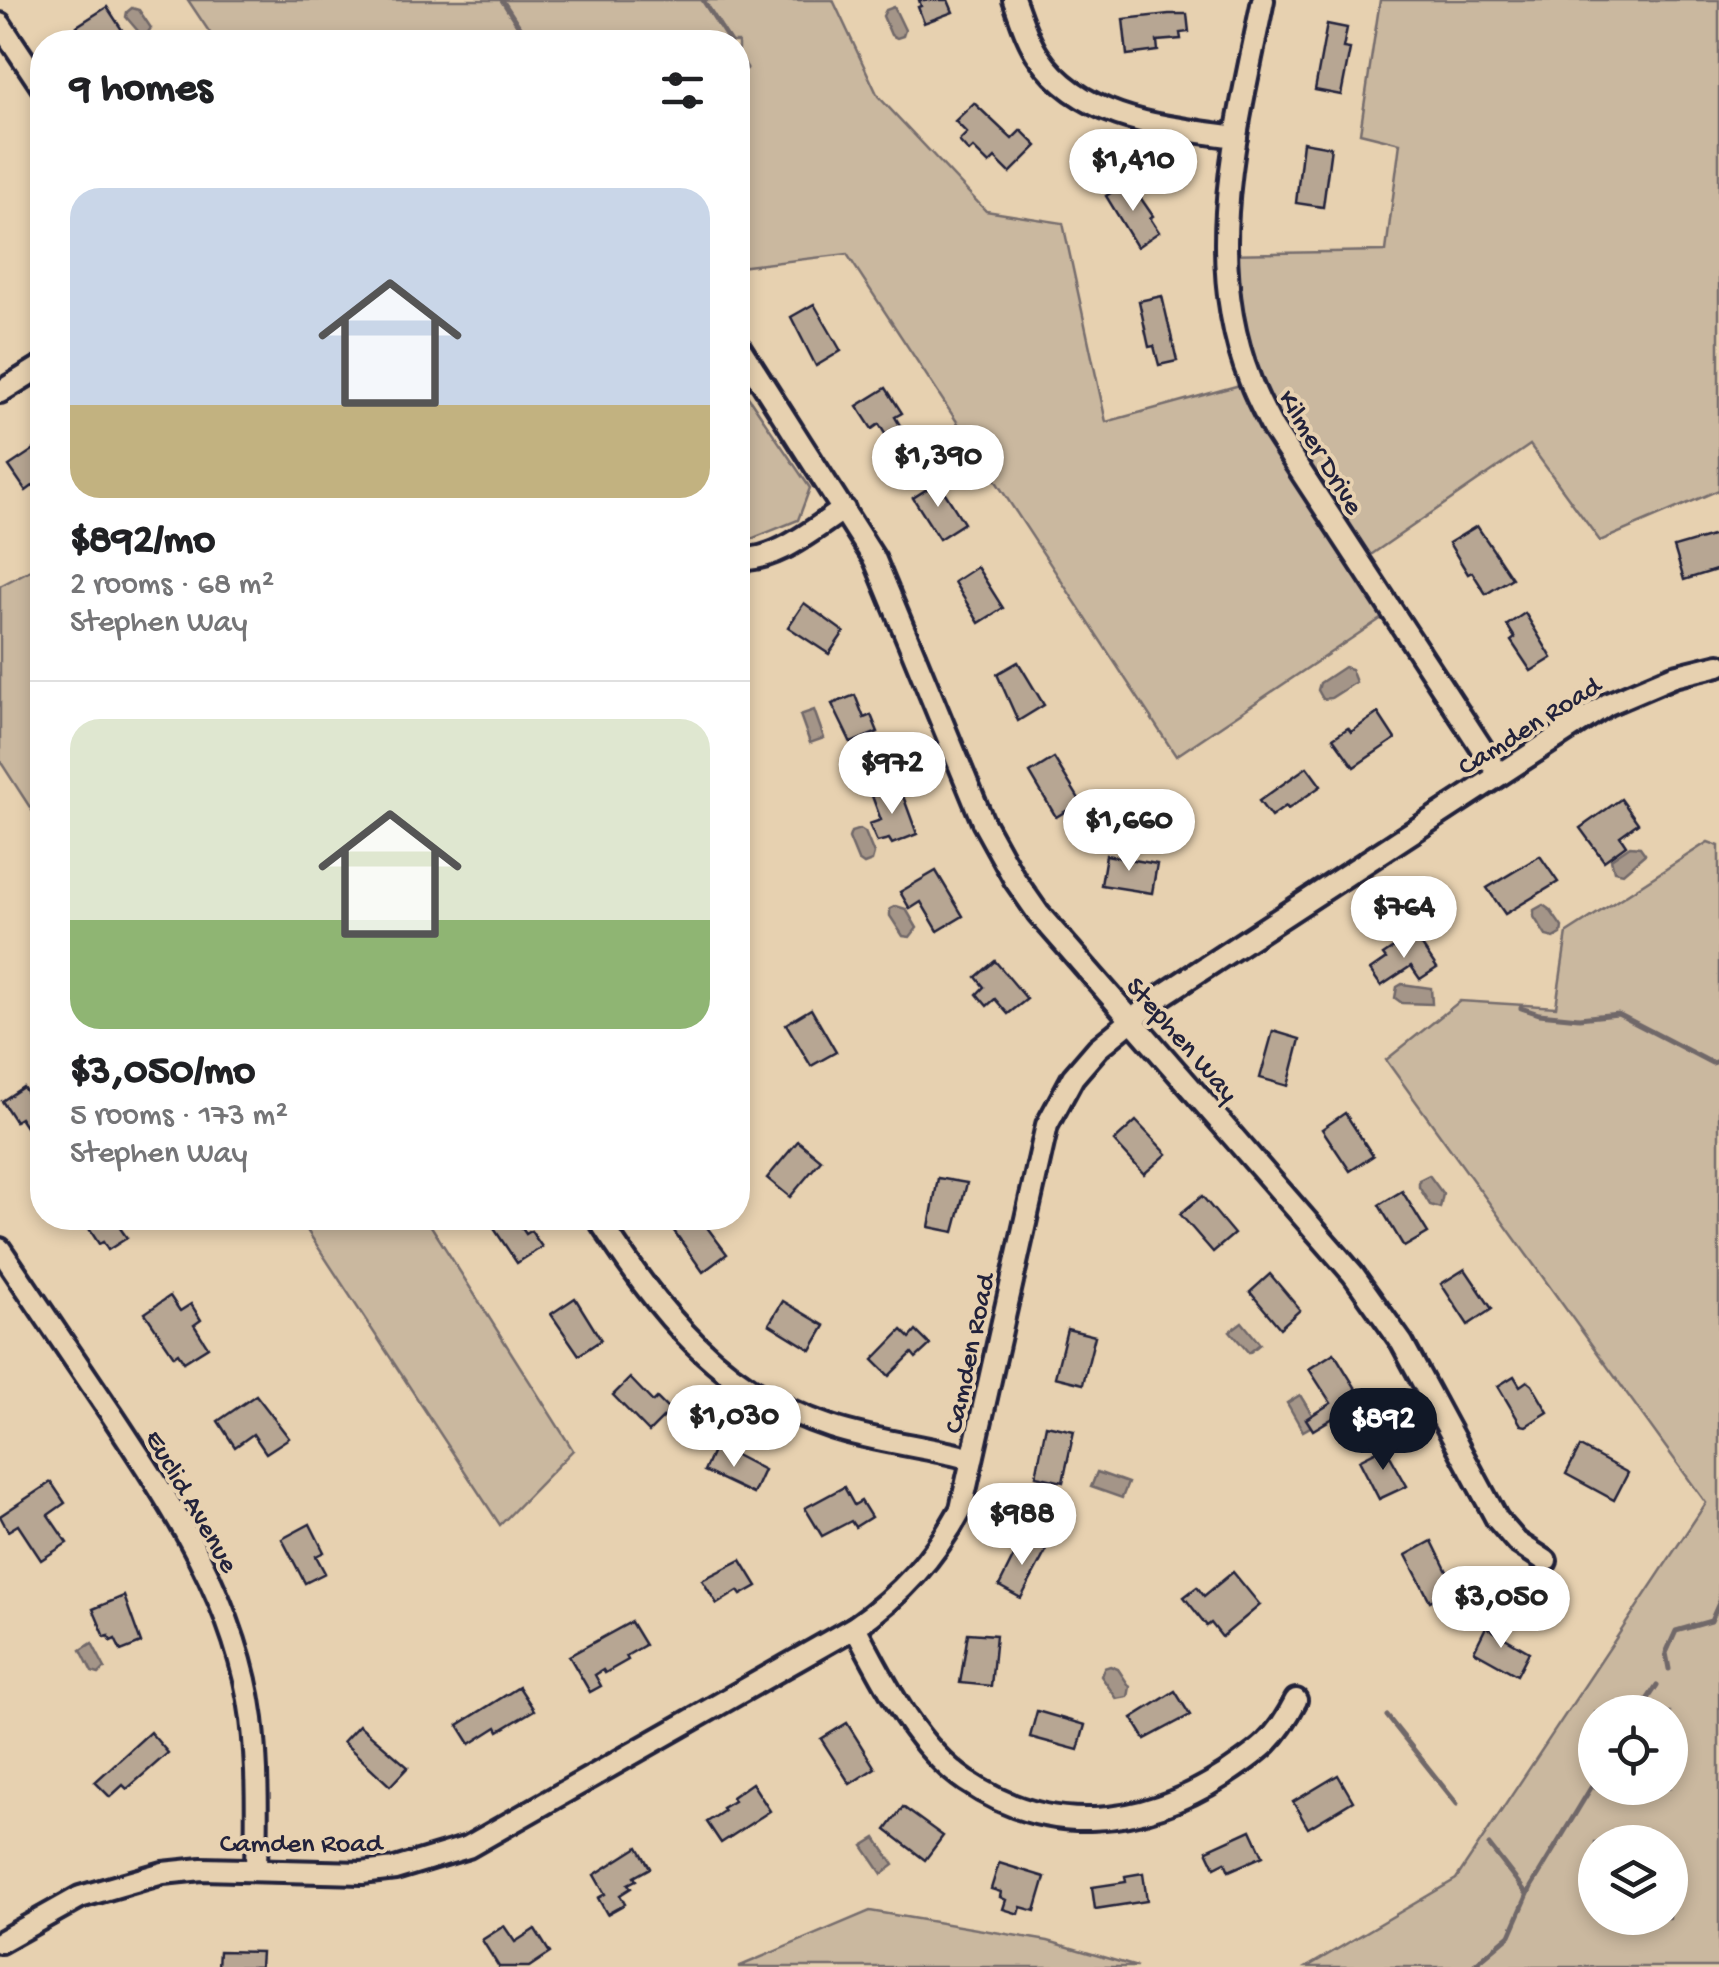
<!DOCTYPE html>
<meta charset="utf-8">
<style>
body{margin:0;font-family:"Gochi Hand",sans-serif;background:#f2f2f2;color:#202124;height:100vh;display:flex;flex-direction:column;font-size:38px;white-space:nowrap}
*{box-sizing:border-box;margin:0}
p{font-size:32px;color:#757577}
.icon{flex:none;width:55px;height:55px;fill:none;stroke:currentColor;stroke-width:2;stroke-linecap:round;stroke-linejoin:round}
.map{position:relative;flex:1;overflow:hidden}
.panel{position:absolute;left:30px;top:30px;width:720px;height:1200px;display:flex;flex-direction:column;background:#fff;border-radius:40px;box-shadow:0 5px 15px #0003}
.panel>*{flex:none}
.buttons{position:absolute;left:1578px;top:1695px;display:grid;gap:20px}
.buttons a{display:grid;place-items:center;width:110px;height:110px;border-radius:50%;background:#fff;box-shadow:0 5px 15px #0003;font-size:50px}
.price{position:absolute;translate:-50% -85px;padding:0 22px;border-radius:35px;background:#fff;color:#222;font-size:32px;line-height:65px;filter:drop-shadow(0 2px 5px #0008)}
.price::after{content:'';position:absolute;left:50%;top:60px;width:30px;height:22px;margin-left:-15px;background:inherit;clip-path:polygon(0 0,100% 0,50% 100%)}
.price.on{background:#111827;color:#fff}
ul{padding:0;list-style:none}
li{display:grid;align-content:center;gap:20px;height:530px;padding:0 40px}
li+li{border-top:2px solid #e0e0e0}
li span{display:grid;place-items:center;height:310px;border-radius:30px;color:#555}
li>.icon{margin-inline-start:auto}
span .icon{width:180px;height:180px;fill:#fffc;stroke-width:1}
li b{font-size:42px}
h2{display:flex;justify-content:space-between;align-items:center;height:120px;padding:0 40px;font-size:42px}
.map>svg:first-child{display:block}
.green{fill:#cab89f;stroke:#766d6d;stroke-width:2.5;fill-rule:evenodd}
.water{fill:#a49588;stroke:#706769;stroke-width:2.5}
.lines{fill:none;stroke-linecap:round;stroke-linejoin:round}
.stream{stroke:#706769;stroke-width:5}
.building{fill:#b7a693;stroke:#22223b;stroke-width:2.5}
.minor-casing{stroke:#22223b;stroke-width:28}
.minor{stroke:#e7d1b0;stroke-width:20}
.labels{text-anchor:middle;stroke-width:8;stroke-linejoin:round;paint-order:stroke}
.street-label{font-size:28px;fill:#22223b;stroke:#e7d1b0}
</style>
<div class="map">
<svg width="1719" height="1967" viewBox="0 0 1719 1967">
<rect width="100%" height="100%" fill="#e7d1b0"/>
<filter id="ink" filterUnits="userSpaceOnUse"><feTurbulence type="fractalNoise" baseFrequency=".01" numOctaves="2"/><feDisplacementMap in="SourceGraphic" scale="20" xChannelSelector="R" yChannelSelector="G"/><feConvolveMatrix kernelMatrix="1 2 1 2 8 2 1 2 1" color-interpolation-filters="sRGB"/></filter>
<g filter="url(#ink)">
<g class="green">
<polygon points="188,0 833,0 878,96 986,211 1063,223 1106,422 1247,383 1222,254 1386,251 1400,143 1360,133 1380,0 1719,0 1719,490 1600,541 1530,445 1359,563 1391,612 1176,756 847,254 738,267 738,42 216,42"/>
<polygon points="738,382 810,488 798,520 746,541 738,538"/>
<polygon points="42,564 42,826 0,761 0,586"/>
<path d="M1708,842L1719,846V1967H1307L1456,1879L1706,1503L1386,1060L1460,1001L1556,1007L1567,933ZM1595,1712H1670V1788H1595ZM1595,1842H1670V1918H1595Z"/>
<polygon points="299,1218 426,1218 573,1450 500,1525"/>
<polygon points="870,1911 1048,1941 1137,1967 738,1967"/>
</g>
<g class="water">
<polygon points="894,7 905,30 903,36 897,38 891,35 883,16 886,10"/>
<polygon points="132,8 139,10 151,28 144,38 126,17 127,12"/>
<polygon points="1344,667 1351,669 1356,682 1331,698 1323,699 1318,690 1320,683"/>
<polygon points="814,710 824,738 810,743 800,715"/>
<polygon points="860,829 865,832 874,854 872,861 864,864 858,860 849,838 851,832"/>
<polygon points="1630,846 1640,847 1645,854 1623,873 1614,871 1611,859"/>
<polygon points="1543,905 1550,910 1562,927 1561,934 1554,938 1546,936 1534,917 1534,910"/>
<polygon points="896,906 906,909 917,928 910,937 903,936 890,916 890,909"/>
<polygon points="1402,984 1431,988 1432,1004 1402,1003 1395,998 1397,987"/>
<polygon points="1429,1175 1443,1194 1440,1208 1430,1205 1419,1187 1419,1180"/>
<polygon points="1242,1322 1260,1344 1249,1353 1230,1331"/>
<polygon points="1300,1395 1317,1423 1303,1431 1287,1403"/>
<polygon points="1097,1472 1128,1483 1122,1498 1091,1487"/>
<polygon points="92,1643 105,1668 99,1674 92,1672 81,1650"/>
<polygon points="1110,1666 1118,1669 1130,1687 1128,1697 1117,1699 1101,1676 1104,1668"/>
<polygon points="876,1838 894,1865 882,1874 863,1846"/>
</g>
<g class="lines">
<g class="stream">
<polyline points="502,0 529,42"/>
<polyline points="703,0 730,42"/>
<polyline points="738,55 746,68"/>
<polyline points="1521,1008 1539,1014 1579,1018 1618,1014 1712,1063 1719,1061"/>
<polyline points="1669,1669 1666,1653 1676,1631 1711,1621 1719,1603"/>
<polyline points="1639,1712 1657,1685"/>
<polyline points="1387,1716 1457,1804"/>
<polyline points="1489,1845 1527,1894"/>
<polyline points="1472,1967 1510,1935 1531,1887 1595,1781"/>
</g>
</g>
<g class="building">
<polygon points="919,0 948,0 953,12 924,23 918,7 921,6"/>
<polygon points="107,7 130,42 87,42 77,26"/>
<polygon points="1169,14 1187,14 1189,32 1180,33 1181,39 1157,41 1158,51 1127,55 1123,19"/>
<polygon points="1327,24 1347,28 1343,48 1350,49 1341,95 1315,90"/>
<polygon points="974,103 1012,139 1021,130 1037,146 1010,173 995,158 989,164 973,148 969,152 959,141 967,133 955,121"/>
<polygon points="1303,142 1331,147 1323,207 1296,203"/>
<polygon points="1129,181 1153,216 1150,218 1159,232 1137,247 1106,196"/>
<polygon points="1162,296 1177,361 1159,365 1154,346 1149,347 1139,301"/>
<polygon points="814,304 841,351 816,366 791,317"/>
<polygon points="886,388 902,413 895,417 904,432 890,442 879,424 872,429 857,406"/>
<polygon points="42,444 42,479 26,491 9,466"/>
<polygon points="938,482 964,523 939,539 913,498"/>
<polygon points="1477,526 1512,578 1486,594 1472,572 1468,574 1449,543"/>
<polygon points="1719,534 1719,569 1684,580 1674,547"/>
<polygon points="977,567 1003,608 979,623 954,582"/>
<polygon points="804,603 844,632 829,654 788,627"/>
<polygon points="1525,613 1552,658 1531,671 1511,641 1515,638 1507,625"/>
<polygon points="1018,662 1044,705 1018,721 997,674"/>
<polygon points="855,695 864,718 871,715 878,732 851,743 832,704"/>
<polygon points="1378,713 1395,739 1354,767 1333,738 1348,728 1351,732"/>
<polygon points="1054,758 1081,802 1056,817 1030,773"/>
<polygon points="1307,767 1321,786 1288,809 1286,806 1271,817 1259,801"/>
<polygon points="899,785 917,834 892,844 889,839 877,842 869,824 881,820 872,796"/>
<polygon points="1621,799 1638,823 1620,836 1626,845 1604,861 1580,828"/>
<polygon points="1106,855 1157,864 1152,893 1101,885"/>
<polygon points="1540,856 1558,882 1505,914 1487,888"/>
<polygon points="936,871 963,916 938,931 921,902 910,909 900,892"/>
<polygon points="1414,934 1437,968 1420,979 1411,966 1381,986 1370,970 1386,959 1383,955"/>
<polygon points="995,961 1027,999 1008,1014 995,999 987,1006 977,994 984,987 976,977"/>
<polygon points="811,1009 836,1052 811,1066 786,1024"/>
<polygon points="1273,1031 1300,1039 1288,1086 1260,1078"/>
<polygon points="23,1087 36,1106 42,1102 42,1133 34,1139 20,1118 15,1121 2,1101"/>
<polygon points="1345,1113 1373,1156 1350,1171 1322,1129"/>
<polygon points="1136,1121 1167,1154 1144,1174 1114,1141"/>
<polygon points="798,1141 821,1160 790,1197 767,1178"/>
<polygon points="938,1178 967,1183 954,1232 929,1227"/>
<polygon points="1402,1191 1428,1233 1404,1247 1379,1205"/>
<polygon points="1202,1196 1234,1234 1213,1252 1180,1214"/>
<polygon points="82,1218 113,1218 127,1238 108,1250 103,1242 99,1244"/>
<polygon points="487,1218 515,1218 526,1234 531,1231 542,1247 517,1263"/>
<polygon points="693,1218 700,1218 727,1254 703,1272 674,1231"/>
<polygon points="1465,1269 1492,1309 1468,1325 1441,1284"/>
<polygon points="1270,1274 1300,1310 1280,1328 1250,1292"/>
<polygon points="170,1296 180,1311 191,1304 201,1320 194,1325 208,1347 184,1362 178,1353 174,1356 145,1313"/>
<polygon points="575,1298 601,1340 579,1355 551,1314"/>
<polygon points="783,1301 825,1326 811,1350 769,1324"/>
<polygon points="1067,1329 1095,1336 1083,1384 1055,1377"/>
<polygon points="902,1330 910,1338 916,1331 930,1345 916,1358 912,1353 889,1376 873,1360"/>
<polygon points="1334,1353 1363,1400 1313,1430 1306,1419 1331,1403 1309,1369"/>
<polygon points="1514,1376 1520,1386 1527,1381 1532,1385 1548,1412 1526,1426 1521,1425 1498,1386"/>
<polygon points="630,1378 653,1402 657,1398 670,1411 649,1432 613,1395"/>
<polygon points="256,1395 289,1438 266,1453 253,1434 235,1447 218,1421"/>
<polygon points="1046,1425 1074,1431 1063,1482 1036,1476"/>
<polygon points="716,1445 764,1470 753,1494 704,1471"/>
<polygon points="1385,1447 1407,1486 1379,1499 1359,1460"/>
<polygon points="1580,1447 1628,1473 1614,1500 1566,1474"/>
<polygon points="51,1482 65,1503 48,1515 67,1543 41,1560 18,1525 8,1531 0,1516"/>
<polygon points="844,1487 854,1505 861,1501 871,1517 855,1527 851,1521 822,1536 805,1508"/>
<polygon points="310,1524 324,1552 316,1556 325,1573 305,1583 282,1539"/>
<polygon points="1023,1538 1046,1551 1021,1598 999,1586"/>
<polygon points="1432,1541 1455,1588 1430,1601 1406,1555"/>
<polygon points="741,1560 757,1586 741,1595 738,1591 717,1604 702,1580"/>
<polygon points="1233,1572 1260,1605 1222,1637 1211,1623 1207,1626 1184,1597 1197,1587 1204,1596"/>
<polygon points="124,1596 141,1643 121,1651 115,1639 111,1641 109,1636 105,1637 93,1609"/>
<polygon points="631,1622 645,1645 626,1656 628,1660 605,1673 603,1670 595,1675 601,1686 590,1692 569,1656"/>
<polygon points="1486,1627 1529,1652 1517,1675 1474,1651"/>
<polygon points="968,1633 996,1635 991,1686 960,1683"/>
<polygon points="519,1687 534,1710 499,1731 497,1727 470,1744 458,1725"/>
<polygon points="1175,1691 1190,1715 1145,1739 1132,1718"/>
<polygon points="1037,1711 1085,1725 1078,1750 1030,1737"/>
<polygon points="847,1723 875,1768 850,1784 821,1739"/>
<polygon points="359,1725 408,1767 390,1786 343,1742"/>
<polygon points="150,1732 168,1753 127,1789 123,1785 110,1797 95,1782"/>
<polygon points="1338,1775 1353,1801 1308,1828 1293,1802"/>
<polygon points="752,1783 770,1811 721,1843 707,1822 724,1811 722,1808 734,1801 732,1797"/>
<polygon points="903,1807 943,1836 925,1860 886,1830"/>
<polygon points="1251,1830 1263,1856 1229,1871 1225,1862 1215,1867 1207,1850"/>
<polygon points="638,1847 650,1868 634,1877 636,1880 628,1884 631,1888 620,1895 625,1904 607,1914 598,1898 605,1894 594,1875"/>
<polygon points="999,1863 1045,1877 1035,1911 1021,1907 1019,1914 1003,1909 1006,1900 1000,1897 1001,1892 991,1889"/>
<polygon points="1143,1873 1147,1901 1095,1909 1092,1887 1126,1882 1125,1876"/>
<polygon points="504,1926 515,1942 535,1929 550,1953 529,1967 499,1967 482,1940"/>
<polygon points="219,1951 261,1952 260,1967 218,1967"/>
</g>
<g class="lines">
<defs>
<g id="minor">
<path d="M1014,0C1021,19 1027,40 1039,57C1082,121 1166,127 1236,137"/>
<path d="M1263,0C1238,125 1201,256 1250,380C1256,397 1265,413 1273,429L1498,773"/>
<polyline points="0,24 42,87"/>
<polyline points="738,345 875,560 983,822 1015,880 1038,913 1353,1274 1402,1343 1497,1519 1517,1542 1546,1561"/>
<polyline points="0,392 42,366"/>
<path d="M738,559C776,562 813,529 844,509"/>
<path d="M598,1218C660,1313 718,1390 831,1427C876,1442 926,1446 972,1459"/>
<path d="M0,1249C37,1303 73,1358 110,1412C173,1507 237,1603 252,1719C258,1769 257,1820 256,1870"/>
<path d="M855,1627C883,1680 915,1746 966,1781C1048,1837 1142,1828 1224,1775C1261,1750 1275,1741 1296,1700"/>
<path d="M0,1942L80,1897L163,1873L202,1869L362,1873L395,1869L468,1847L855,1627C901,1595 934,1558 961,1509L1047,1125L1073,1077L1098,1048L1160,997L1608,704L1674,676L1719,665"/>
</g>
</defs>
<use href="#minor" class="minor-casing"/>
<use href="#minor" class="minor"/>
</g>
</g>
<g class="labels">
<g class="street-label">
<text transform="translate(1323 451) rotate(59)" y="10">Kilmer Drive</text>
<text transform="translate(1528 724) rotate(-32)" y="10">Camden Road</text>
<text transform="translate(1184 1038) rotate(49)" y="10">Stephen Way</text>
<text transform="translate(967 1353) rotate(-78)" y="10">Camden Road</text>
<text transform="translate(194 1500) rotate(60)" y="10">Euclid Avenue</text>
<text x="301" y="1851">Camden Road</text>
</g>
</g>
</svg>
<div class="buttons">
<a><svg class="icon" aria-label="locate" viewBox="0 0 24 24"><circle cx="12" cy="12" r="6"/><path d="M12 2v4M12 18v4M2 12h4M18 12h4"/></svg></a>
<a><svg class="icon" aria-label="layers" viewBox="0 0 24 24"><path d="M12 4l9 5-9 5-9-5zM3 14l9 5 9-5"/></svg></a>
</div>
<b class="price" style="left:1133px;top:214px">$1,410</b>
<b class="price" style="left:938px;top:510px">$1,390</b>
<b class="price" style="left:892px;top:817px">$972</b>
<b class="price" style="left:1129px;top:874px">$1,660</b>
<b class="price" style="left:1404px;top:961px">$764</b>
<b class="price" style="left:734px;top:1470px">$1,030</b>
<b class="price on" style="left:1383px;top:1473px">$892</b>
<b class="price" style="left:1022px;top:1568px">$988</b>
<b class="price" style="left:1501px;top:1651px">$3,050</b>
<section class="panel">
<h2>9 homes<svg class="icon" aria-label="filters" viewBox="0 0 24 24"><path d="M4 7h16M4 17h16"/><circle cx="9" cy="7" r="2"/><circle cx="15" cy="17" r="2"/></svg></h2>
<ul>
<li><span style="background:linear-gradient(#c9d6e8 70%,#c2b280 0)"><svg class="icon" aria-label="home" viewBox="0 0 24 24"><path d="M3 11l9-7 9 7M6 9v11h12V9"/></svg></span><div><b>$892/mo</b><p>2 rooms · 68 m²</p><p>Stephen Way</p></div></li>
<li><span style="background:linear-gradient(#dfe7d0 65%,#8fb573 0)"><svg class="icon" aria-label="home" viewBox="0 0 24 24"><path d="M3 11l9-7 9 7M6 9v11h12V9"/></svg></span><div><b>$3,050/mo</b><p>5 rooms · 173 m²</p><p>Stephen Way</p></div></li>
</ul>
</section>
</div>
